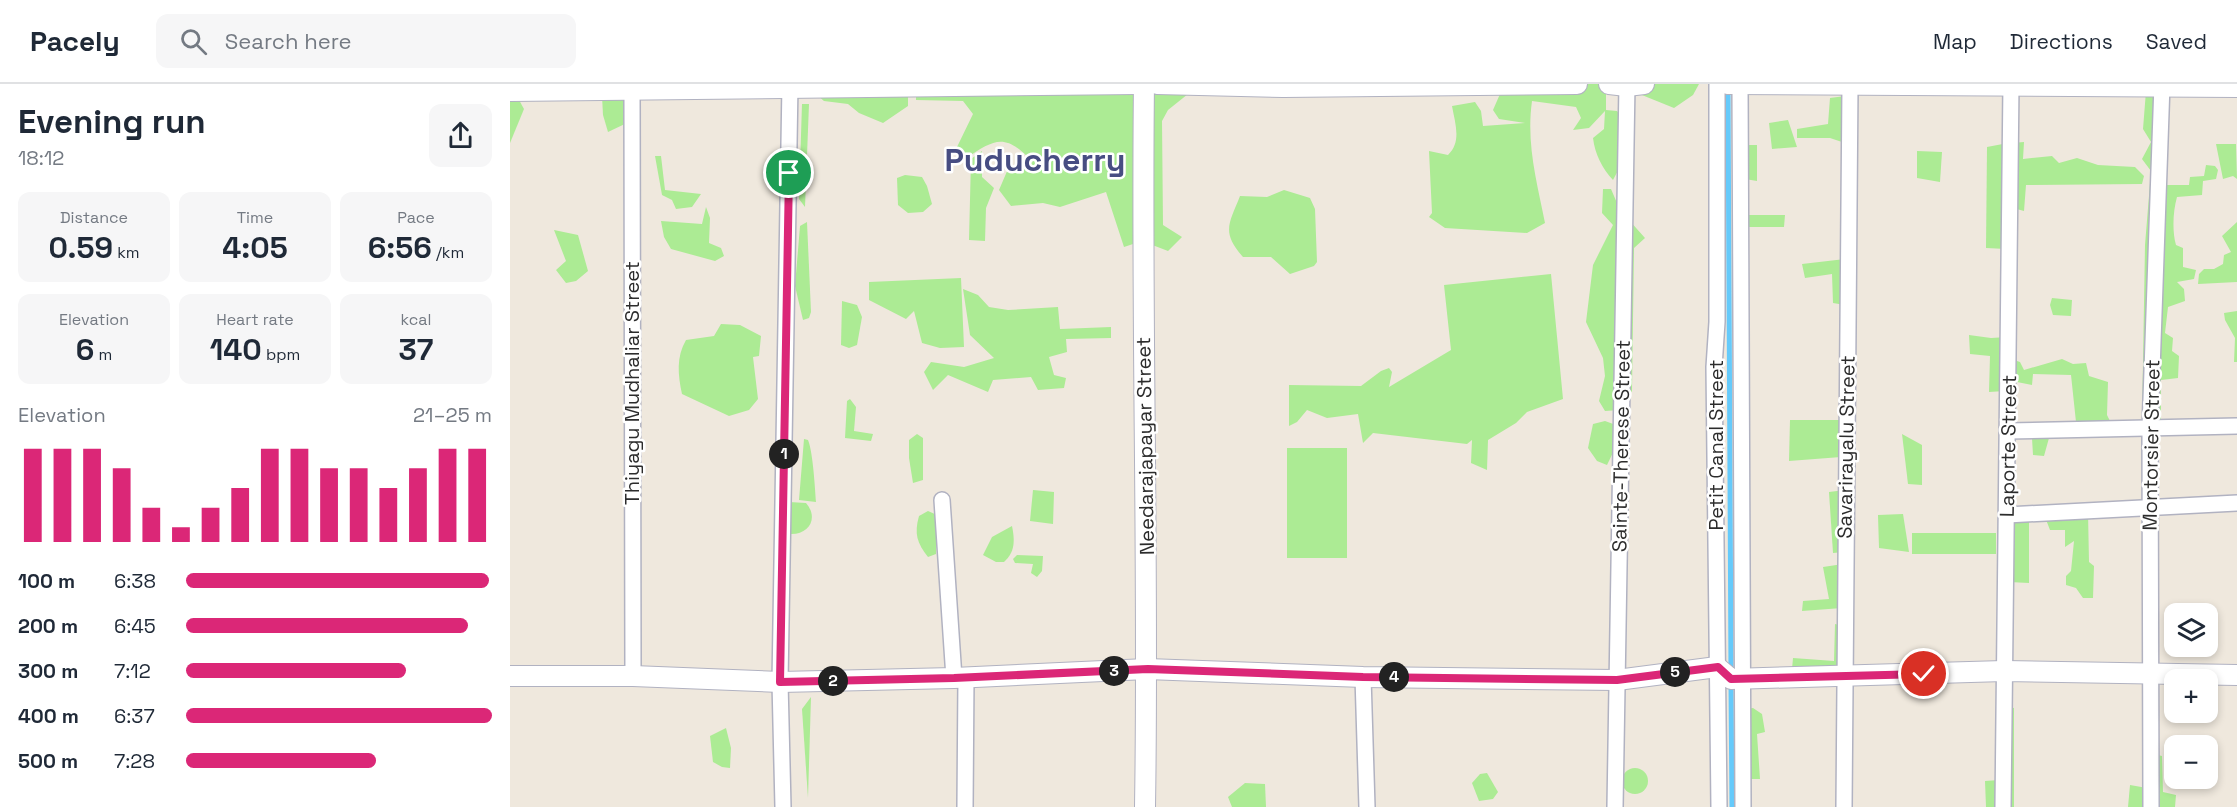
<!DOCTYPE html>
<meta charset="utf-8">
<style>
body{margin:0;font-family:"Space Grotesk",sans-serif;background:#f6f6f7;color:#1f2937;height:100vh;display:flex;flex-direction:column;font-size:22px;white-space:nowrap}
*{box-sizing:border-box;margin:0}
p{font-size:20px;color:#747a83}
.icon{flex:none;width:33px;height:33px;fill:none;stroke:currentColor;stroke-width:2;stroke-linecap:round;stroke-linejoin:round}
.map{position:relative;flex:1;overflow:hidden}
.panel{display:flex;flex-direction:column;background:#fff;width:510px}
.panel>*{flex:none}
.tools{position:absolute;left:1654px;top:519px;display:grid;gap:12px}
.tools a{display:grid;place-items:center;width:54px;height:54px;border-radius:12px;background:#fff;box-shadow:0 3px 9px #0003;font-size:30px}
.pin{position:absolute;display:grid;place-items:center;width:51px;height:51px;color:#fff;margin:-26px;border:3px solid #fff;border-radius:50%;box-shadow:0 2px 6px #0007}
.km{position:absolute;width:30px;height:30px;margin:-15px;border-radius:50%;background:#222;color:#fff;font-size:16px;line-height:30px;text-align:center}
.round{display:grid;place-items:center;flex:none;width:63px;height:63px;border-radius:12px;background:#f6f6f7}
.overview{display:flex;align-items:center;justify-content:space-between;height:102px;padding:0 18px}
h1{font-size:33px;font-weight:700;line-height:45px}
.stats{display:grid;grid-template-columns:repeat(3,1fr);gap:9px;height:102px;padding:6px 18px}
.stats div{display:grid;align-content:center;border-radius:12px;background:#f6f6f7;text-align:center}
.stats b{font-size:30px;font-weight:700}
.stats small{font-size:16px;font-weight:400}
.stats p{font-size:16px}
.chart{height:168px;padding:12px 18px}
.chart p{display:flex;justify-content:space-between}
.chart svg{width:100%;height:108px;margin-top:6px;stroke:#db2777;stroke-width:6}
ul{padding:0 18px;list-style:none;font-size:20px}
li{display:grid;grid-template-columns:96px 72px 1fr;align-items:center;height:45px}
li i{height:15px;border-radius:8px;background:#db2777}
header{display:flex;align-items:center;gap:36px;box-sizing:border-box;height:84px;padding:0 30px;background:#fff;border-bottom:2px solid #e0e1e3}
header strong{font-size:28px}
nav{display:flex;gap:33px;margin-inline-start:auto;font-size:21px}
.search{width:420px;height:54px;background:#f6f6f7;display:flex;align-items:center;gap:15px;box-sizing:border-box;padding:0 21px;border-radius:12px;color:#747a83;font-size:22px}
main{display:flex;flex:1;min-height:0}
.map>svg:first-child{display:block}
.green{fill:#aceb94}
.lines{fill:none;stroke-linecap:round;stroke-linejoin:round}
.stream{stroke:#65cafb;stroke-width:5}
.minor-casing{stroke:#b1b2c1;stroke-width:18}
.tertiary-casing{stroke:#b1b2c1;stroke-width:22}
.minor{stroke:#fff;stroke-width:15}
.tertiary{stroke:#fff;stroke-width:20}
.route-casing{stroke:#fff;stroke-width:12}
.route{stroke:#db2777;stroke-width:8}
.labels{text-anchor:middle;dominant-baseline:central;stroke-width:5;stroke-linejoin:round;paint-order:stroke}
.street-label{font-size:20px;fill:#2c2c2c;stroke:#fff}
.town-label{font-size:32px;font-weight:bold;fill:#474d82;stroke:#fff}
</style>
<header>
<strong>Pacely</strong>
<div class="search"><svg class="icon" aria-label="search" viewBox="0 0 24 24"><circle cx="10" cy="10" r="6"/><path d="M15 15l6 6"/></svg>Search here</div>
<nav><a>Map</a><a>Directions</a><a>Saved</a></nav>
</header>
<main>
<section class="panel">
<div class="overview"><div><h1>Evening run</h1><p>18:12</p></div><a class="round"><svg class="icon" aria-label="share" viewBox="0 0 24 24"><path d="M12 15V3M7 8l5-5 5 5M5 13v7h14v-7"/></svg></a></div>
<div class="stats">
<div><p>Distance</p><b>0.59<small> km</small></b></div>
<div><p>Time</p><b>4:05</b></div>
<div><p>Pace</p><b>6:56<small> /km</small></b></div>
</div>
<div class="stats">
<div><p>Elevation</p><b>6<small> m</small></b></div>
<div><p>Heart rate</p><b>140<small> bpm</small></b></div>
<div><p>kcal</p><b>37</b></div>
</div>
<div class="chart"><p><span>Elevation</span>21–25 m</p>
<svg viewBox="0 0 160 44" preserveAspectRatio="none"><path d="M5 44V6M15 44V6M25 44V6M35 44V14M45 44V30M55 44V38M65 44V30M75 44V22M85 44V6M95 44V6M105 44V14M115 44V14M125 44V22M135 44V14M145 44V6M155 44V6"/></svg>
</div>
<ul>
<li><b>100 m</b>6:38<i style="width:99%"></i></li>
<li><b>200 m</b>6:45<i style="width:92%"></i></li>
<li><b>300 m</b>7:12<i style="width:72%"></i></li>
<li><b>400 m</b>6:37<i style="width:100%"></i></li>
<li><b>500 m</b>7:28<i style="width:62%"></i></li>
</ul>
</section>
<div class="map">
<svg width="1727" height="723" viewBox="0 0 1727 723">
<rect width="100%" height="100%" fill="#efe8dd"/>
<g class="green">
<path d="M406,0L678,10L658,26L652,37L653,141L672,153L658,167L632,157L614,163L596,108L550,123L533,119L501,122L489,106L498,85L523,78C495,49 486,54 455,75L447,63L463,30L453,17L406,16Z"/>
<path d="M1009,0H1096V26L1107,27L1123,45L1124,79H1112L1103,96C1092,84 1085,70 1083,54L1094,45L1095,27L1079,44L1063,46L1071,34L1066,23L1022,17C1016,60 1027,98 1035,139L1017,149L935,144L919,133L922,129L919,67L938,71C952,58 945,39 942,22L965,18L971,27L973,42L1015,39L989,35L983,26L990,10Z"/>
<polygon points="1115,0 1189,0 1183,11 1164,24 1117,5"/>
<polygon points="398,3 398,22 373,39 349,29 338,20 314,17 299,4"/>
<polygon points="1636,7 1649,13 1637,341 1632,336 1635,161 1641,87 1632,75 1641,58 1633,45"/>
<polygon points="92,12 116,13 119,38 98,48 93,31"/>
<polygon points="1335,12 1335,59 1320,54 1287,54 1287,45 1318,40 1320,14"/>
<polygon points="0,15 9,16 14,25 0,59"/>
<polygon points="292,20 299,20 295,123 289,115"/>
<polygon points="1278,36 1287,63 1262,65 1259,39"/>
<polygon points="1514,58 1513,75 1542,72 1549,79 1567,74 1588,81 1625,83 1634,92 1632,100 1516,101 1514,127 1503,124 1502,59"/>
<polygon points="1498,59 1496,165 1476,164 1477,63"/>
<polygon points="1706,60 1726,60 1727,95 1723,92 1713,95"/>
<polygon points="1235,61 1247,61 1247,97 1235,95"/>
<polygon points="472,67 472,93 484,104 476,124 475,157 459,156 461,75"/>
<polygon points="1407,67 1432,68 1430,98 1407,94"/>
<polygon points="145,72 151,72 155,106 191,110 182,123 166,125 162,116 152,111"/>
<path d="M1696,81L1705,82L1708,86L1706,95L1693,97L1692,111L1667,113C1663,127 1662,147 1666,161L1673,164V183L1686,186L1684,195L1667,198L1674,205L1675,217L1658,223L1655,249L1663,254L1662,267L1669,272L1668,294L1651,296V340L1642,341L1651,101H1679L1680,93L1694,92Z"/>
<polygon points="395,91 412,93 417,102 422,120 413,128 398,129 388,121 387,94"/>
<polygon points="1093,105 1101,105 1110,126 1135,154 1124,164 1122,307 1109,326 1095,327 1089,317 1095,292 1093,274 1076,238 1083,181 1103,141 1092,129"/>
<path d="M774,106L800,114L805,125L807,178L804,182L780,190L761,173H733C711,148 719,140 730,112L757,113Z"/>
<polygon points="196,123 200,134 199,159 211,164 214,172 205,177 161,165 154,153 151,137 192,140"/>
<polygon points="1235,131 1275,131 1274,143 1235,143"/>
<polygon points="297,138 301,228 299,234 293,236 285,202 290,142"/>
<polygon points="1727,138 1727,198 1688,200 1689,190 1694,185 1704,185 1713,180 1714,171 1721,168 1712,152"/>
<polygon points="44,146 68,151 78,187 66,197 56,199 46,186 56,177"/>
<polygon points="1335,175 1335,221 1323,219 1322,190 1295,194 1292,180"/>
<polygon points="1041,190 1053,315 1017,328 1006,339 978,356 977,386 961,379 962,356 957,360 863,349 853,359 848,330 817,334 797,326 787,338 779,342 779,301 851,302 871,287 879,284 882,288 879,303 941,266 934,201"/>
<polygon points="451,194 454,263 430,264 412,259 404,227 396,235 359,216 359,198"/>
<polygon points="453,205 468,211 479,223 498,226 548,223 550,245 601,243 601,254 556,255 557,268 539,273 544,291 556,294 554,304 528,306 521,293 483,296 478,308 438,291 423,306 414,288 421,278 454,283 484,274 460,251"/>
<polygon points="1542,214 1562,216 1561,232 1543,231 1540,221"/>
<polygon points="332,217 347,221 352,233 347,261 339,264 331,261"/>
<polygon points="1727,227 1727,278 1724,278 1725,254 1715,236 1714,229"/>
<path d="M211,240L230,241L251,252L249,272L243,273L248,315L239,326L219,332L172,310C168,291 166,273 176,256L204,252Z"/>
<polygon points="1459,251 1481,254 1497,253 1495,307 1479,308 1480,272 1460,270"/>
<polygon points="1501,275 1510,278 1514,286 1552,275 1563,280 1576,279 1579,292 1598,298 1597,331 1602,341 1566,338 1561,291 1523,290 1522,301 1502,297"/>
<polygon points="340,315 346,323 344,347 363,350 361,357 335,354 337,317"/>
<polygon points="1280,336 1332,336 1331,373 1279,377"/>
<polygon points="1095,337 1106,341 1112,350 1097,381 1087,377 1078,364 1083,340"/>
<polygon points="1602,347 1603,352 1539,354 1534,372 1523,371 1522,354"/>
<polygon points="407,350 413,354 413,396 403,399 399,374 399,356"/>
<polygon points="1392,350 1412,361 1412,401 1398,400"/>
<path d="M294,355L298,356C303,368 305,404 306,418L289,416Z"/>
<rect x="777" y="364" width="60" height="110"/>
<polygon points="523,406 544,408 543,440 520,437"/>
<polygon points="1335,406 1334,468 1323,469 1319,408"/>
<path d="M279,418L296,419C309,434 299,451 280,450Z"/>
<path d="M418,427L427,431L426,470L418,473C407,459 404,450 409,432Z"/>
<polygon points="1578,428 1579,478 1584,482 1583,514 1573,514 1566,504 1556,501 1556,492 1561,487 1564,457 1555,463 1555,446 1540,446 1535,433"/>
<polygon points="1393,430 1399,468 1369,464 1368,431"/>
<polygon points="1519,432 1519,499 1499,498 1500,433"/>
<path d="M502,442C505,457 505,468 494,478H486L473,471L482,453Z"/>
<rect x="1402" y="449" width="84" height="21"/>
<polygon points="507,471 533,472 532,487 527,493 521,489 523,480 505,479 503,475"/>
<polygon points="1333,480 1332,524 1292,527 1293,517 1319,515 1313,483"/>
<polygon points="1325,540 1333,542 1333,586 1282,585 1283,574 1324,577"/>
<polygon points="301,613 298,714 292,625"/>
<polygon points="1496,622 1504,624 1504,723 1496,723"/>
<polygon points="1243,624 1252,630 1255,648 1247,650 1250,695 1233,695 1234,625"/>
<polygon points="216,644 221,664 220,684 212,683 203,678 200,652"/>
<polygon points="1643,670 1652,672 1653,708 1666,711 1665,723 1643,723"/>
<circle cx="1125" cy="697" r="13"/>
<polygon points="977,689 988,708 983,715 969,717 962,699 970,690"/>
<polygon points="1489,696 1489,723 1476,723 1475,697"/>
<polygon points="735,699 755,700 756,723 722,723 718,713"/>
<polygon points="1620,701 1637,704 1637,723 1618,723"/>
</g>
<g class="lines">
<g class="stream">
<polyline points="1218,5 1221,589"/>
<polyline points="1221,599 1222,723"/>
</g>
<defs>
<g id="minor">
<polyline points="1207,0 1207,238 1204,283 1209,723"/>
<polyline points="1230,0 1233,723"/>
<polyline points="122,6 123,592"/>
<polyline points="1498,347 1727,342"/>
<polyline points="432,416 444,594"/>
<polyline points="1497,431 1727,419"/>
<polyline points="853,593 857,723"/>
<polyline points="273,723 270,598 280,0"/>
<polyline points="455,723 456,593"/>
<polyline points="1105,723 1117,0"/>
<polyline points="1334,723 1340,2"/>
<polyline points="1493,723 1501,0"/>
<polyline points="1641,723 1640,344 1652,0"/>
</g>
<g id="tertiary">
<path d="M634,0C631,241 639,482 635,723"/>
<polyline points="647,0 773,3 1067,0"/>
<polyline points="1099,0 1117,2 1134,0"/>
<polyline points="1217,0 1727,3"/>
<polyline points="0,7 627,0"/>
<polyline points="0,592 123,592 270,598 444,594 637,585 853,593 1107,596 1207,583 1221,595 1494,587 1727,591"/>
</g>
</defs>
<use href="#minor" class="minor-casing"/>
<use href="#tertiary" class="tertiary-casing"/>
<use href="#minor" class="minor"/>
<use href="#tertiary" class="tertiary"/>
</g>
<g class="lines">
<defs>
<polyline id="route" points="279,89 270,598 444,594 638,585 853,593 1107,596 1208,583 1221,595 1414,590"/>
</defs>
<use href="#route" class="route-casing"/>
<use href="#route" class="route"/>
</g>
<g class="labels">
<g class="street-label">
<text transform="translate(122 299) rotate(-90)">Thiyagu Mudhaliar Street</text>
<text transform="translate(1206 361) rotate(-90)">Petit Canal Street</text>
<text transform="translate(1641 361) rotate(-89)">Montorsier Street</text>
<text transform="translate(635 362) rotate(-91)">Needarajapayar Street</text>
<text transform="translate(1111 362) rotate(-89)">Sainte-Therese Street</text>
<text transform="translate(1498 362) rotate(-89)">Laporte Street</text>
<text transform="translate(1336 363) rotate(-89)">Savarirayalu Street</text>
</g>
<g class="town-label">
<text x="525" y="76">Puducherry</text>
</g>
</g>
</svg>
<div class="tools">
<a><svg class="icon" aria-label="layers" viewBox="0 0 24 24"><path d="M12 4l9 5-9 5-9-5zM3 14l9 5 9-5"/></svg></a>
<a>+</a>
<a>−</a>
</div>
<div class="pin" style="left:279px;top:89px;background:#1e9e55"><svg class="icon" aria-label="arrive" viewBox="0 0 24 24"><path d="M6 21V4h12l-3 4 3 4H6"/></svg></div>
<div class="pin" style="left:1414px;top:590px;background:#d93025"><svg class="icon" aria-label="check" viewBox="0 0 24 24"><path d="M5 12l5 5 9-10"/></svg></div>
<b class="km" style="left:274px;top:370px">1</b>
<b class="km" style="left:323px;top:597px">2</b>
<b class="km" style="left:604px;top:587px">3</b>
<b class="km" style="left:884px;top:593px">4</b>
<b class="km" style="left:1165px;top:588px">5</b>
</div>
</main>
